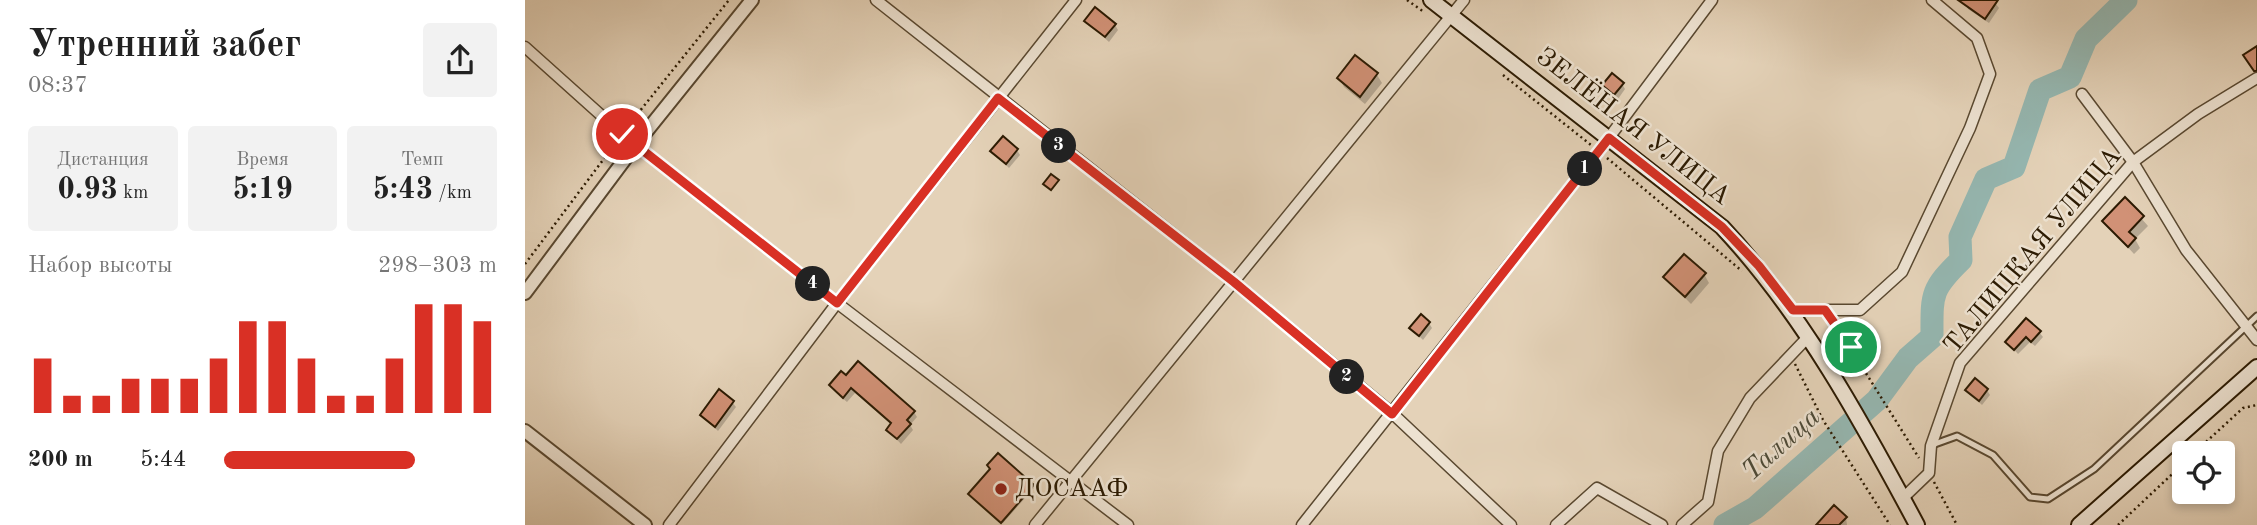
<!DOCTYPE html>
<html lang="ru">
<meta charset="utf-8">
<style>
body{margin:0;font-family:"Old Standard TT",serif;background:#f2f2f2;color:#222;height:100vh;display:flex;flex-direction:column;font-size:26px;white-space:nowrap}
*{box-sizing:border-box;margin:0}
p{font-size:23px;color:#767676}
.icon{flex:none;width:38px;height:38px;fill:none;stroke:currentColor;stroke-width:2;stroke-linecap:round;stroke-linejoin:round}
.map{position:relative;flex:1;overflow:hidden}
.panel{display:flex;flex-direction:column;background:#fff;width:525px}
.panel>*{flex:none}
.buttons{position:absolute;left:1647px;top:441px;display:grid;gap:14px}
.buttons a{display:grid;place-items:center;width:63px;height:63px;border-radius:7px;background:#fff;box-shadow:0 4px 10px #0003;font-size:35px}
.pin{position:absolute;display:grid;place-items:center;width:60px;height:60px;color:#fff;margin:-30px;border:4px solid #fff;border-radius:50%;box-shadow:0 2px 7px #0007}
.km{position:absolute;width:35px;height:35px;margin:-18px;border-radius:50%;background:#222;color:#fff;font-size:19px;line-height:35px;text-align:center}
.round{display:grid;place-items:center;flex:none;width:74px;height:74px;border-radius:7px;background:#f2f2f2}
.overview{display:flex;align-items:center;justify-content:space-between;height:119px;padding:0 28px}
h1{font-size:38px;font-weight:600;line-height:52px}
.stats{display:grid;grid-template-columns:repeat(3,1fr);gap:10px;height:119px;padding:7px 28px}
.stats div{display:grid;align-content:center;border-radius:7px;background:#f2f2f2;text-align:center}
.stats b{font-size:30px;font-weight:600}
.stats small{font-size:19px;font-weight:400}
.stats p{font-size:19px}
.chart{height:196px;padding:14px 28px}
.chart p{display:flex;justify-content:space-between}
.chart svg{width:100%;height:126px;margin-top:7px;stroke:#d93025;stroke-width:6}
ul{padding:0 28px;list-style:none;font-size:23px}
li{display:grid;grid-template-columns:112px 84px 1fr;align-items:center;height:52px}
li i{height:18px;border-radius:9px;background:#d93025}
main{display:flex;flex:1;min-height:0}
.map>svg:first-child{display:block}
.shadow{fill:#0003}
.lines{fill:none;stroke-linecap:round;stroke-linejoin:round}
.river{stroke:#95b7b1;stroke-width:23}
.building{fill:#d19176;stroke:#2b1a02;stroke-width:2}
.service-casing{stroke:#594830;stroke-width:9}
.minor-casing{stroke:#594830;stroke-width:13}
.tertiary-casing{stroke:#594830;stroke-width:16}
.secondary-casing{stroke:#2b1a02;stroke-width:18}
.path{stroke:#2b1a02;stroke-width:2.5;stroke-dasharray:2 3.5;stroke-linecap:butt}
.service{stroke:#ede2d1;stroke-width:5}
.minor{stroke:#ede2d1;stroke-width:10}
.tertiary{stroke:#ede2d1;stroke-width:12}
.secondary{stroke:#ede2d1;stroke-width:14}
.route-casing{stroke:#fff;stroke-width:14}
.route{stroke:#d93025;stroke-width:9}
.poi-dot{fill:#8f2418;stroke:#ede2d1;stroke-width:2.5}
.labels{text-anchor:middle;dominant-baseline:central;stroke-width:5;stroke-linejoin:round;paint-order:stroke}
.street-label{font-size:26px;fill:#2b1a02;stroke:#ede2d1}
.poi-label{font-size:26px;fill:#2b1a02;stroke:#ede2d1;text-anchor:start}
.water-label{font-size:28px;font-style:italic;fill:#4b4937;stroke:#ede2d1}
</style>
<main>
<section class="panel">
<div class="overview"><div><h1>Утренний забег</h1><p>08:37</p></div><a class="round"><svg class="icon" aria-label="share" viewBox="0 0 24 24"><path d="M12 15V3M7 8l5-5 5 5M5 13v7h14v-7"/></svg></a></div>
<div class="stats">
<div><p>Дистанция</p><b>0.93<small> km</small></b></div>
<div><p>Время</p><b>5:19</b></div>
<div><p>Темп</p><b>5:43<small> /km</small></b></div>
</div>
<div class="chart"><p><span>Набор высоты</span>298–303 m</p>
<svg viewBox="0 0 160 44" preserveAspectRatio="none"><path d="M5 44V25M15 44V38M25 44V38M35 44V32M45 44V32M55 44V32M65 44V25M75 44V12M85 44V12M95 44V25M105 44V38M115 44V38M125 44V25M135 44V6M145 44V6M155 44V12"/></svg>
</div>
<ul>
<li><b>200 m</b>5:44<i style="width:70%"></i></li>
</ul>
</section>
<div class="map">
<svg width="1732" height="525" viewBox="0 0 1732 525">
<rect width="100%" height="100%" fill="#e4d2b8"/>
<filter id="stains"><feTurbulence type="fractalNoise" baseFrequency=".00286" numOctaves="4"/><feColorMatrix values="0 0 0 0 .2 0 0 0 0 .09 0 0 0 0 .02 0 0 0 .5 -.17"/></filter>
<radialGradient id="worn" r=".72"><stop offset=".6" stop-color="#630" stop-opacity="0"/><stop offset="1" stop-color="#630" stop-opacity=".3"/></radialGradient>
<g class="shadow">
<polygon points="1442,0 1468,0 1474,8 1464,23 1443,9 1440,3"/>
<polygon points="561,21 590,25 593,30 584,42"/>
<polygon points="831,58 852,75 857,83 840,104 819,87 814,78"/>
<polygon points="1097,84 1100,89 1093,99 1080,86"/>
<polygon points="492,150 495,155 484,168 467,151"/>
<polygon points="1600,200 1623,226 1610,239 1615,248 1609,254 1579,221"/>
<polygon points="1179,274 1184,283 1166,304 1141,278"/>
<polygon points="904,323 907,328 898,340 886,328"/>
<polygon points="1514,332 1518,337 1510,346 1505,342 1493,354 1482,342"/>
<polygon points="316,374 389,412 392,417 385,425 388,430 376,444 363,430 367,425 330,393 322,402 309,391 306,385"/>
<polygon points="1462,390 1465,395 1457,405 1442,391"/>
<polygon points="207,402 211,407 193,431 177,415"/>
<polygon points="467,469 509,488 478,523 447,496"/>
<polygon points="1321,518 1322,525 1293,525"/>
</g>
<g class="lines">
<path class="river" d="M1200,525L1230,508L1352,400L1383,358L1407,337C1407,295 1405,290 1436,260L1435,237L1461,179L1489,167L1515,90L1545,77L1561,39L1601,0"/>
</g>
<g class="building">
<polygon points="1433,0 1473,0 1460,19"/>
<polygon points="570,7 591,24 580,37 559,21"/>
<polygon points="1732,46 1732,71 1729,71 1718,55"/>
<polygon points="830,55 853,73 835,97 812,78"/>
<polygon points="1087,73 1099,83 1089,95 1077,85"/>
<polygon points="478,136 493,149 481,164 465,151"/>
<polygon points="526,174 534,180 526,190 518,184"/>
<polygon points="1600,197 1619,216 1604,232 1611,238 1603,247 1577,221"/>
<polygon points="1159,254 1181,273 1160,297 1138,277"/>
<polygon points="896,314 905,322 894,336 884,328"/>
<polygon points="1501,318 1516,331 1506,342 1501,337 1489,350 1480,342"/>
<polygon points="333,361 390,411 382,420 386,424 372,439 361,430 366,423 326,388 318,398 304,385 316,371 321,375"/>
<polygon points="1450,378 1463,389 1454,401 1440,390"/>
<polygon points="194,389 209,401 190,427 175,415"/>
<polygon points="473,453 509,485 476,523 443,494 465,469 462,465"/>
<polygon points="1309,505 1322,517 1314,525 1291,525"/>
</g>
<g class="lines">
<defs>
<polyline id="service" points="1407,445 1432,436 1468,455 1505,497 1523,499 1569,469 1732,316"/>
<g id="minor">
<polyline points="351,0 709,282 867,413 986,525"/>
<polyline points="0,47 97,134 312,303 603,525"/>
<polyline points="1557,94 1608,162 1661,250 1732,340"/>
<polyline points="1268,310 1335,310 1377,272 1445,128 1465,74 1452,38 1407,0"/>
<polyline points="1378,498 1404,473 1406,446 1435,363 1608,162 1673,114 1732,78"/>
<polyline points="144,525 312,303 551,0"/>
<polyline points="510,525 939,0"/>
<polyline points="777,525 1074,151 1187,0"/>
<polyline points="1031,525 1072,488 1137,525"/>
<polyline points="1157,525 1183,502 1193,451 1225,398 1283,337"/>
</g>
<g id="tertiary">
<polyline points="0,293 112,143 227,0"/>
<polyline points="0,431 120,525"/>
</g>
<g id="secondary">
<path d="M906,0L1197,227C1278,314 1336,420 1392,525"/>
<polyline points="1554,525 1732,367"/>
</g>
</defs>
<use href="#service" class="service-casing"/>
<use href="#minor" class="minor-casing"/>
<use href="#tertiary" class="tertiary-casing"/>
<use href="#secondary" class="secondary-casing"/>
<g class="path">
<polyline points="882,0 899,12"/>
<polyline points="978,75 1066,145"/>
<polyline points="102,127 204,0"/>
<polyline points="1082,158 1217,271"/>
<polyline points="0,264 90,144"/>
<polyline points="1309,322 1394,458"/>
<polyline points="1270,364 1298,420 1365,525"/>
<polyline points="1669,453 1718,408 1732,405"/>
<polyline points="1409,482 1432,525"/>
<polyline points="1593,525 1659,463"/>
</g>
<use href="#service" class="service"/>
<use href="#minor" class="minor"/>
<use href="#tertiary" class="tertiary"/>
<use href="#secondary" class="secondary"/>
</g>
<g class="lines">
<defs>
<polyline id="route" points="97,134 312,303 473,98 709,282 867,414 1084,138 1197,227 1234,266 1268,310 1300,310 1326,347"/>
</defs>
<use href="#route" class="route-casing"/>
<use href="#route" class="route"/>
</g>
<circle class="poi-dot" cx="476" cy="489" r="7"/>
<g class="labels">
<g class="street-label">
<text transform="translate(1108 127) rotate(38)">ЗЕЛЁНАЯ УЛИЦА</text>
<text transform="translate(1508 251) rotate(-50)">ТАЛИЦКАЯ УЛИЦА</text>
</g>
<g class="poi-label">
<text x="490" y="489">ДОСААФ</text>
</g>
<g class="water-label">
<text transform="translate(1257 445) rotate(-42)">Талица</text>
</g>
</g>
<rect width="100%" height="100%" filter="url(#stains)"/>
<rect width="100%" height="100%" fill="url(#worn)"/>
</svg>
<div class="buttons">
<a><svg class="icon" aria-label="locate" viewBox="0 0 24 24"><circle cx="12" cy="12" r="6"/><path d="M12 2v4M12 18v4M2 12h4M18 12h4"/></svg></a>
</div>
<div class="pin" style="left:1326px;top:347px;background:#1e9e55"><svg class="icon" aria-label="arrive" viewBox="0 0 24 24"><path d="M6 21V4h12l-3 4 3 4H6"/></svg></div>
<div class="pin" style="left:97px;top:134px;background:#d93025"><svg class="icon" aria-label="check" viewBox="0 0 24 24"><path d="M5 12l5 5 9-10"/></svg></div>
<b class="km" style="left:1060px;top:169px">1</b>
<b class="km" style="left:822px;top:377px">2</b>
<b class="km" style="left:534px;top:146px">3</b>
<b class="km" style="left:288px;top:284px">4</b>
</div>
</main>
